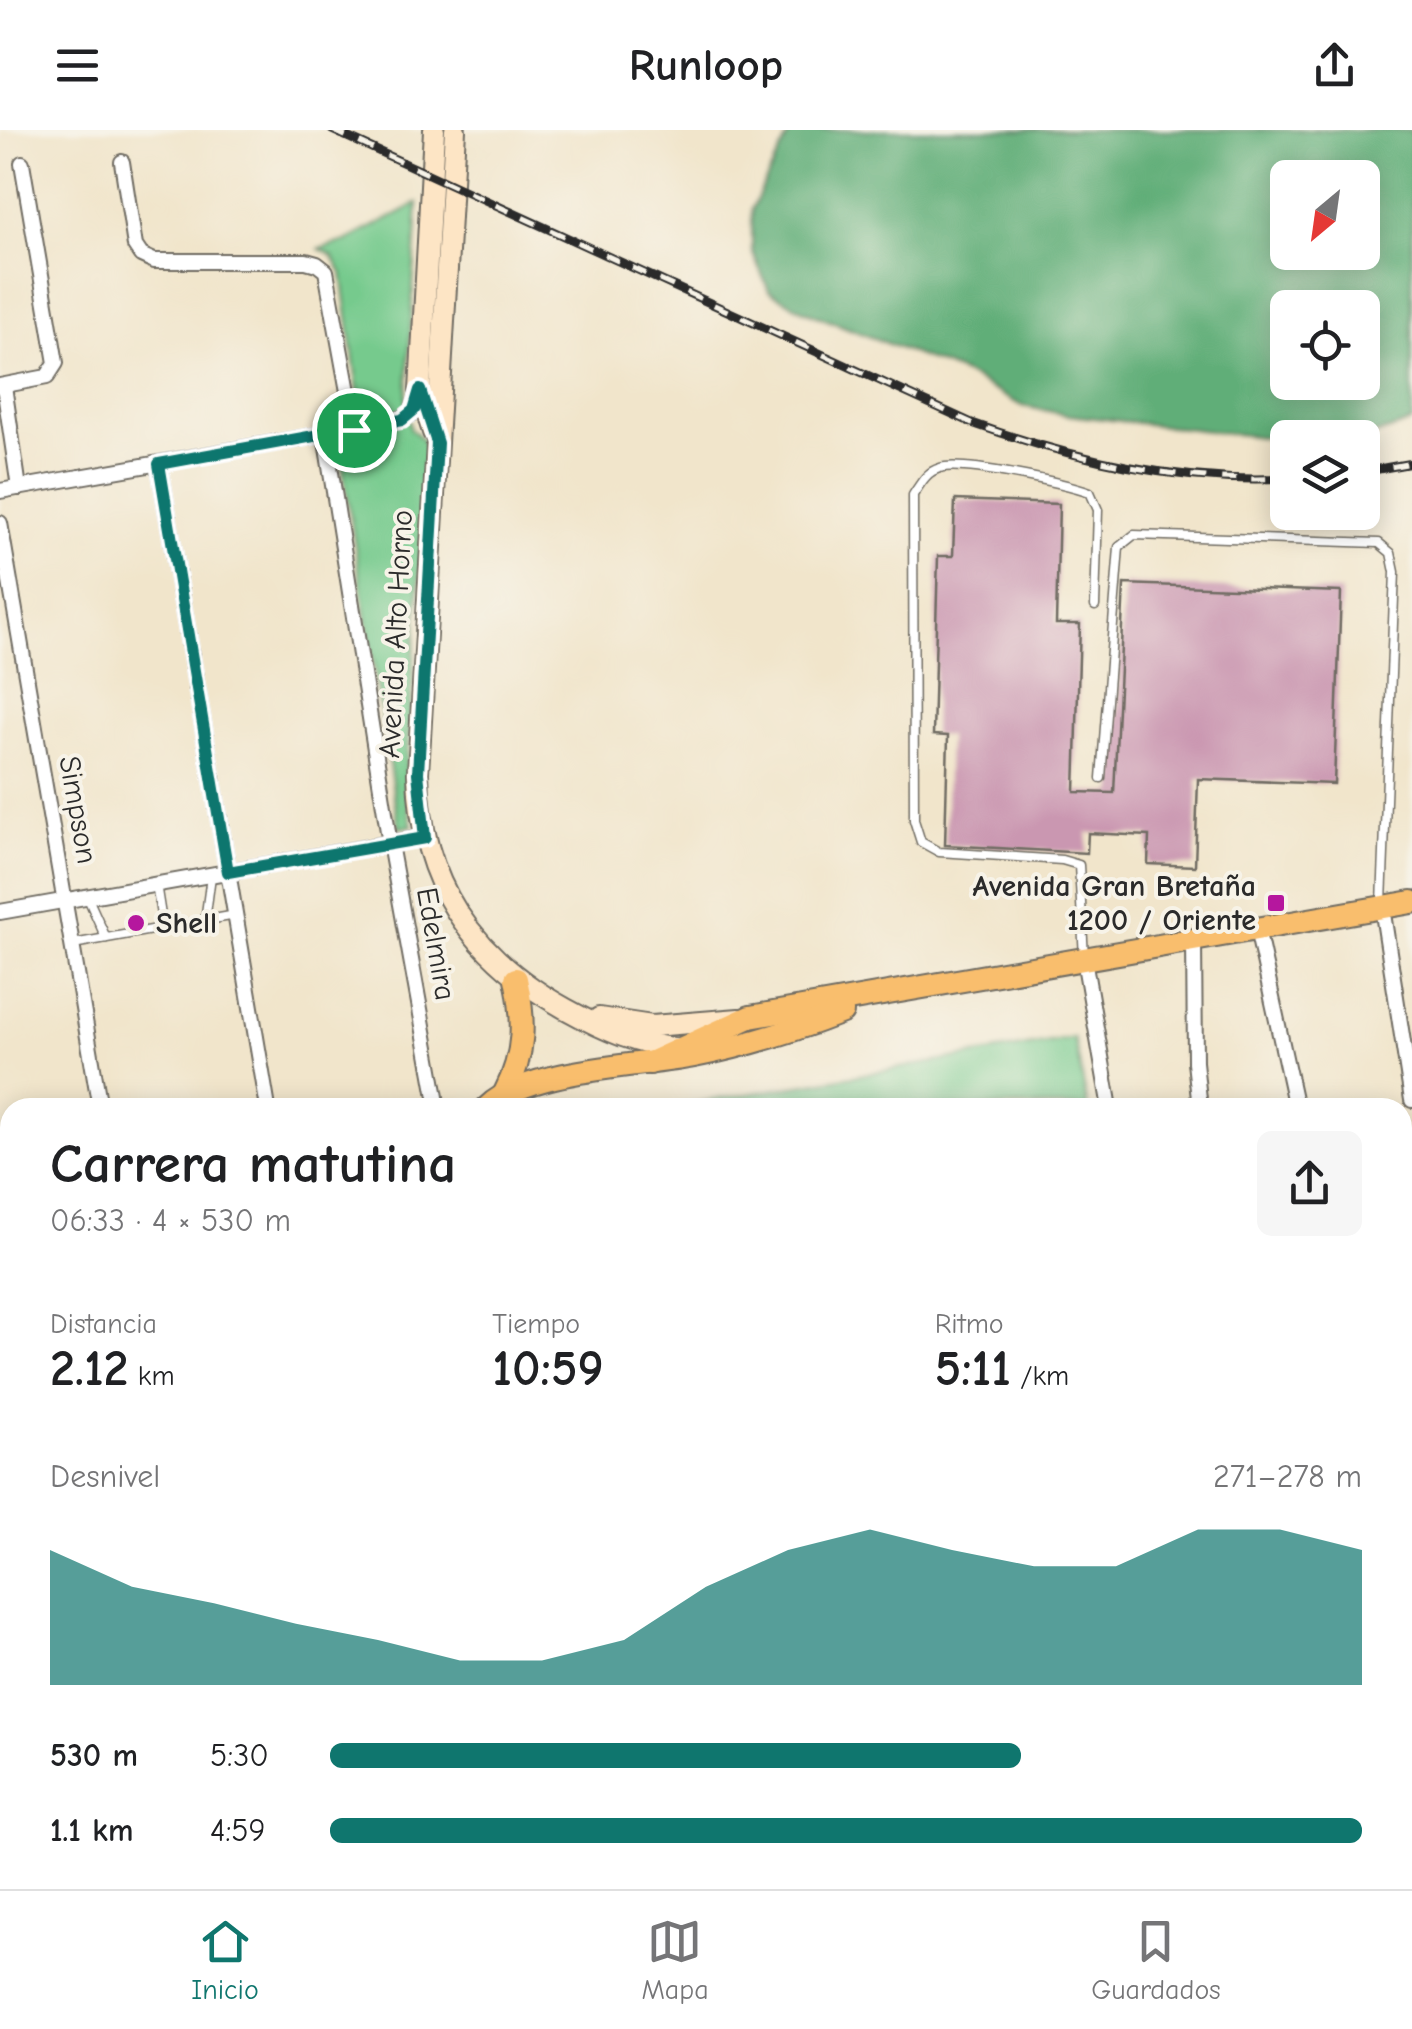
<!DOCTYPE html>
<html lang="es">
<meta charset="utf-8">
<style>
body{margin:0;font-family:"Comic Neue",sans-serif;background:#f6f6f6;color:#202124;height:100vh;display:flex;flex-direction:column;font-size:38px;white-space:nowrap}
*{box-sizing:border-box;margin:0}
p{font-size:32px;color:#757577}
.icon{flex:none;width:55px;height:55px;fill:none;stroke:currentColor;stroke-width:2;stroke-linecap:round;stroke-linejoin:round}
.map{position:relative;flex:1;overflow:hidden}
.drawer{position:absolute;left:0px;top:968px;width:1412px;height:792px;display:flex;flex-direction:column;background:#fff;border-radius:30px 30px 0 0;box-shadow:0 5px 25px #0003}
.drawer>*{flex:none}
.needle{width:65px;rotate:209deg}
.controls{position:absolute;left:1270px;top:30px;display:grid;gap:20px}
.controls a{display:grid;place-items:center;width:110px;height:110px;border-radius:15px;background:#fff;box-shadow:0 5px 25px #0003;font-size:50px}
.pin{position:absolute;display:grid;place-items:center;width:85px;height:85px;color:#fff;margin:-42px;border:5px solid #fff;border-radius:50%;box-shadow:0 2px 10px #0007}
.round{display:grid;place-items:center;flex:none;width:105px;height:105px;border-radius:15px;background:#f6f6f6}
.summary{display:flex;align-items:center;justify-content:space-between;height:170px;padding:0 50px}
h1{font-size:55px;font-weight:700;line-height:75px}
.figures{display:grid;grid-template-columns:repeat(3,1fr);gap:15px;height:170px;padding:10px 50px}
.figures div{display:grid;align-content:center}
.figures b{font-size:50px;font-weight:700}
.figures small{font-size:28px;font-weight:400}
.figures p{font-size:28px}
.chart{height:280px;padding:20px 50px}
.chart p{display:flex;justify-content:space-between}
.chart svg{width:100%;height:180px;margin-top:10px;fill:#0f766e;opacity:.7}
ul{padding:0 50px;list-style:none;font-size:32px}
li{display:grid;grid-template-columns:160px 120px 1fr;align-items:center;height:75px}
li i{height:25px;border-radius:12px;background:#0f766e}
header{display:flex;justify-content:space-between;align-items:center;height:130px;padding:0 50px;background:#fff;font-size:45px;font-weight:700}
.menu{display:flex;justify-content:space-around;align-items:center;height:140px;border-top:2px solid #e0e0e0;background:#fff;font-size:28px;color:#757577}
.menu a{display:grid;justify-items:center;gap:5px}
.menu .selected{color:#0f766e}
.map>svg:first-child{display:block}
.green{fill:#76ca8d;stroke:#507a5c;stroke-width:2.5}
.forest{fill:#60ae78;stroke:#466c52;stroke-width:2.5;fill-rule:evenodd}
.building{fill:#ca97b1}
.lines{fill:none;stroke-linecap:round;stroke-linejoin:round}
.service-casing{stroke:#706c63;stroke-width:11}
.minor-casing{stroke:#706c63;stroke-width:18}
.secondary-casing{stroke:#706c63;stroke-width:24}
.primary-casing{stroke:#706c63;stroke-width:26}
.path{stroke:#706c63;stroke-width:2.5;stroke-dasharray:8 8;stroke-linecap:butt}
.service{stroke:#fff;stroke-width:8}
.minor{stroke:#fff;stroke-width:14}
.secondary{stroke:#fde5c5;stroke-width:20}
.primary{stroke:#f9be6d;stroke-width:22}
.rail-casing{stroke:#2b2b2b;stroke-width:9}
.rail{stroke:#f7f3e8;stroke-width:5;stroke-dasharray:15;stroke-linecap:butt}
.route-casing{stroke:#fff;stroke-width:20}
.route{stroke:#0f766e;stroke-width:12}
.poi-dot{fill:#b5179e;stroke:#f7f3e8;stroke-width:4}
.labels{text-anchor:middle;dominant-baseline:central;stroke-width:8;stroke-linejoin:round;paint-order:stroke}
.street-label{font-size:30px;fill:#2b2b2b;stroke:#f7f3e8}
.poi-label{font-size:30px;font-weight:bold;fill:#2b2b2b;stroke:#f7f3e8;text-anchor:end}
</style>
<header><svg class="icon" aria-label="menu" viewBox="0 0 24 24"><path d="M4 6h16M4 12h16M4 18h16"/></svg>Runloop<svg class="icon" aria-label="share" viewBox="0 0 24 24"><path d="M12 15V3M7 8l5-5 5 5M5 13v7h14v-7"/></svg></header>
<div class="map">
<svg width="1412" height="1759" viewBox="0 0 1412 1759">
<rect width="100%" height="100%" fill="#f7f3e8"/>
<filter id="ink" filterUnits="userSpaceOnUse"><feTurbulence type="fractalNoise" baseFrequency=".01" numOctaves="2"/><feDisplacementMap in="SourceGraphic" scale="20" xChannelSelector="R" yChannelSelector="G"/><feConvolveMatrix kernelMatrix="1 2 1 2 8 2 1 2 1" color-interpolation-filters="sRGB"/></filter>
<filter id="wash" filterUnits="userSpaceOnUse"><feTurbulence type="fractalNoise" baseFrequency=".0048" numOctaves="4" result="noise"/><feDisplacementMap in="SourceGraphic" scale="40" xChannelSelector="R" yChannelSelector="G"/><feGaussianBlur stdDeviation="2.25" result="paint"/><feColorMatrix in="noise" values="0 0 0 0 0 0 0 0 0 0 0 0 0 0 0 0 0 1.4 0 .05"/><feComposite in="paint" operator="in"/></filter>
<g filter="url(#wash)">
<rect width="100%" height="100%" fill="#f1e5cb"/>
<g class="green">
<path d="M418,73L406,278L411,300C428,309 427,324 427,341L405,657L412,696L399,698L341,327L345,318L365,313L342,143L333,126L320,119L346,111Z"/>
<polygon points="1074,908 1088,977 672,977"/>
<polygon points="1412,1515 1412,1579 1403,1587 1403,1518"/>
<polygon points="1110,1750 1186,1750 1189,1759 1113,1759"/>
<polygon points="1247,1750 1287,1750 1289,1759 1215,1759"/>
</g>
<path class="forest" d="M791,0H1412V292L1363,309L1288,308L1287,310L1068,285L1022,276L967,245L807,182L769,161L752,121V79ZM1288,48H1362V122H1288ZM1288,178H1362V252H1288Z"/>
<g id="blocks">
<polygon class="building" points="955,370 1059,374 1056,494 1080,494 1075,662 1114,663 1124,454 1341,462 1334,654 1198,649 1195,736 1148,734 1149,706 1088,703 1087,723 945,715 948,606 933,605 938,426 953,426"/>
</g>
</g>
<g filter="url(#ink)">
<use href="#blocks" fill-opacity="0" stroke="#706c63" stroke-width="2.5"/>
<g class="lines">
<defs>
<g id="service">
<polyline points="1101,648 1119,417 1134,405 1379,413 1391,423 1395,442 1382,773"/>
<polyline points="156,754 163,798"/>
<polyline points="87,766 106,808"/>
<polyline points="205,791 211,746"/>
<polyline points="73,814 236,785"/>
<path d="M1084,828L1079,735L1062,730L939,722L921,712L914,690L913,365C921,353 926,342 940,338C962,331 1065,353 1090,362L1098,380L1095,476"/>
</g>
<g id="minor">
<polyline points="122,32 135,116 141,125 154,131 306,131 317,134 326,141 355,300"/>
<polyline points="0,256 47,247 56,233 22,33"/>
<polyline points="4,256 19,358"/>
<polyline points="325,305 390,714 438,978"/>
<polyline points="159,334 268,978"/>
<polyline points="0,361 393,292 411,284 420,261"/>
<polyline points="0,393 100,978"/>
<polyline points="1382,777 1412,970"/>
<polyline points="0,782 425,707"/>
<polyline points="1257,799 1296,978"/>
<polyline points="1194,810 1195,932 1200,978"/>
<polyline points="1084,829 1110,978"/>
<polyline points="1402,1041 1412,1039"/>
<polyline points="0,1134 10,1132"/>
<polyline points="1402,1234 1412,1231"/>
<polyline points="1402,1389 1412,1425"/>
<polyline points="0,1396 10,1455"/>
<polyline points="1402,1613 1412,1604"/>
<polyline points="1402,1676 1412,1686"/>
<polyline points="58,1750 60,1759"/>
<polyline points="231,1750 232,1759"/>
<polyline points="404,1750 406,1759"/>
<polyline points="664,1750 667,1759"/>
<polyline points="774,1750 776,1759"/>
<polyline points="881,1750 883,1759"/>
<polyline points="1090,1750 1093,1759"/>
<polyline points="1331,1750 1340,1759"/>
<polyline points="573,1759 604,1750"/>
<polyline points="942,1759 973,1750"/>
</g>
<g id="secondary">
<path d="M455,0L418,643C420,753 472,827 566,879C604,900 639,916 682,919"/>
<polyline points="433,302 420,261 434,0"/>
<polyline points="599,888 652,896 739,889"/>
</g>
<g id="primary">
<polyline points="650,933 750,887 1412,772"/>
<path d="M505,963C525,924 525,890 516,849"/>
<path d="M487,978C527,938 639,937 694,926C745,916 794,901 842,882"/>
<polyline points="0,1536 10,1534"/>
</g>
</defs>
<use href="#service" class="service-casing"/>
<use href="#minor" class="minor-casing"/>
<use href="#secondary" class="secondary-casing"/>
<use href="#primary" class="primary-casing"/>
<g class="path">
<polyline points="1402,1544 1412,1537"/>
<polyline points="1402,1577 1412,1587"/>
<polyline points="640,1750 641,1759"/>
</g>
<use href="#service" class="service"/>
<use href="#minor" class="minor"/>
<use href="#secondary" class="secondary"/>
<use href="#primary" class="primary"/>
<defs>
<g id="rail">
<path d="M332,0L972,293C1073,329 1179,354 1288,348"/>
<polyline points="1362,342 1412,333"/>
</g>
</defs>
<use href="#rail" class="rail-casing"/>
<use href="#rail" class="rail"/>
</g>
</g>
<g class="lines" filter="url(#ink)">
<defs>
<polygon id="route" points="420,260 437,313 418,643 425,708 228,742 159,334 402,290 414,280"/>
</defs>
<use href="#route" class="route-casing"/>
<use href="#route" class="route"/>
</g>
<g class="poi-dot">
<rect x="1266" y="763" width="20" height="20" rx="5"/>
<circle cx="136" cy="793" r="10"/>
</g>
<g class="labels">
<g class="street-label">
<text transform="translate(396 504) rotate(-87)">Avenida Alto Horno</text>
<text transform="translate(78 680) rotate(80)">Simpson</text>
<text transform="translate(436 814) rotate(80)">Edelmira</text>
</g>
<g class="poi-label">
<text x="1256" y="756">Avenida Gran Bretaña<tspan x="1256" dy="34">1200 / Oriente</tspan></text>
<text x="156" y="793" text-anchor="start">Shell</text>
</g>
</g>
</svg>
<div class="controls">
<a><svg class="needle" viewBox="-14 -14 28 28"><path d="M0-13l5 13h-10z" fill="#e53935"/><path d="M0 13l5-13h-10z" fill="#757577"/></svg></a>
<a><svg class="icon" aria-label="locate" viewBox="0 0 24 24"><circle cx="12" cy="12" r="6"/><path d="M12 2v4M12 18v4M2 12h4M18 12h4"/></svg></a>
<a><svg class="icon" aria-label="layers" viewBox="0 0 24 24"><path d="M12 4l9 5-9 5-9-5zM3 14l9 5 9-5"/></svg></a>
</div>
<div class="pin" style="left:354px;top:300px;background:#1e9e55"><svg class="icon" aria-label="arrive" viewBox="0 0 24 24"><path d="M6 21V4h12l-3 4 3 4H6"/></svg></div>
<section class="drawer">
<div class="summary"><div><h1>Carrera matutina</h1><p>06:33 · 4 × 530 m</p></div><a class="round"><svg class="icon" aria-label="share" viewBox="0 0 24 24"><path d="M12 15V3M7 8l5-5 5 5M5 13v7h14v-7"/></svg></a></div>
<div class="figures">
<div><p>Distancia</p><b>2.12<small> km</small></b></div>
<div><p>Tiempo</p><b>10:59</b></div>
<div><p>Ritmo</p><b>5:11<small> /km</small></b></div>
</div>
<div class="chart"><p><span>Desnivel</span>271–278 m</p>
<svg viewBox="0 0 160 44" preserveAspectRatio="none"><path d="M0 44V11L10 20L20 24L30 29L40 33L50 38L60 38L70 33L80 20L90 11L100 6L110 11L120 15L130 15L140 6L150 6L160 11V44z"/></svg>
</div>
<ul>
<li><b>530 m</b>5:30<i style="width:67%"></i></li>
<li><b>1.1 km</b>4:59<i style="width:100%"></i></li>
</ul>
</section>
</div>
<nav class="menu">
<a class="selected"><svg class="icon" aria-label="home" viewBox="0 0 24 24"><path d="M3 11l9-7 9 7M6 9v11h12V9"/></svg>Inicio</a>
<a><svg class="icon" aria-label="map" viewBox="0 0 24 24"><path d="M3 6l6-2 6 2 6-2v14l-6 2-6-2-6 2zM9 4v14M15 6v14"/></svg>Mapa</a>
<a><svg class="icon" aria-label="saved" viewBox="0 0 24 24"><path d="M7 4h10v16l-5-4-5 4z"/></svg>Guardados</a>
</nav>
